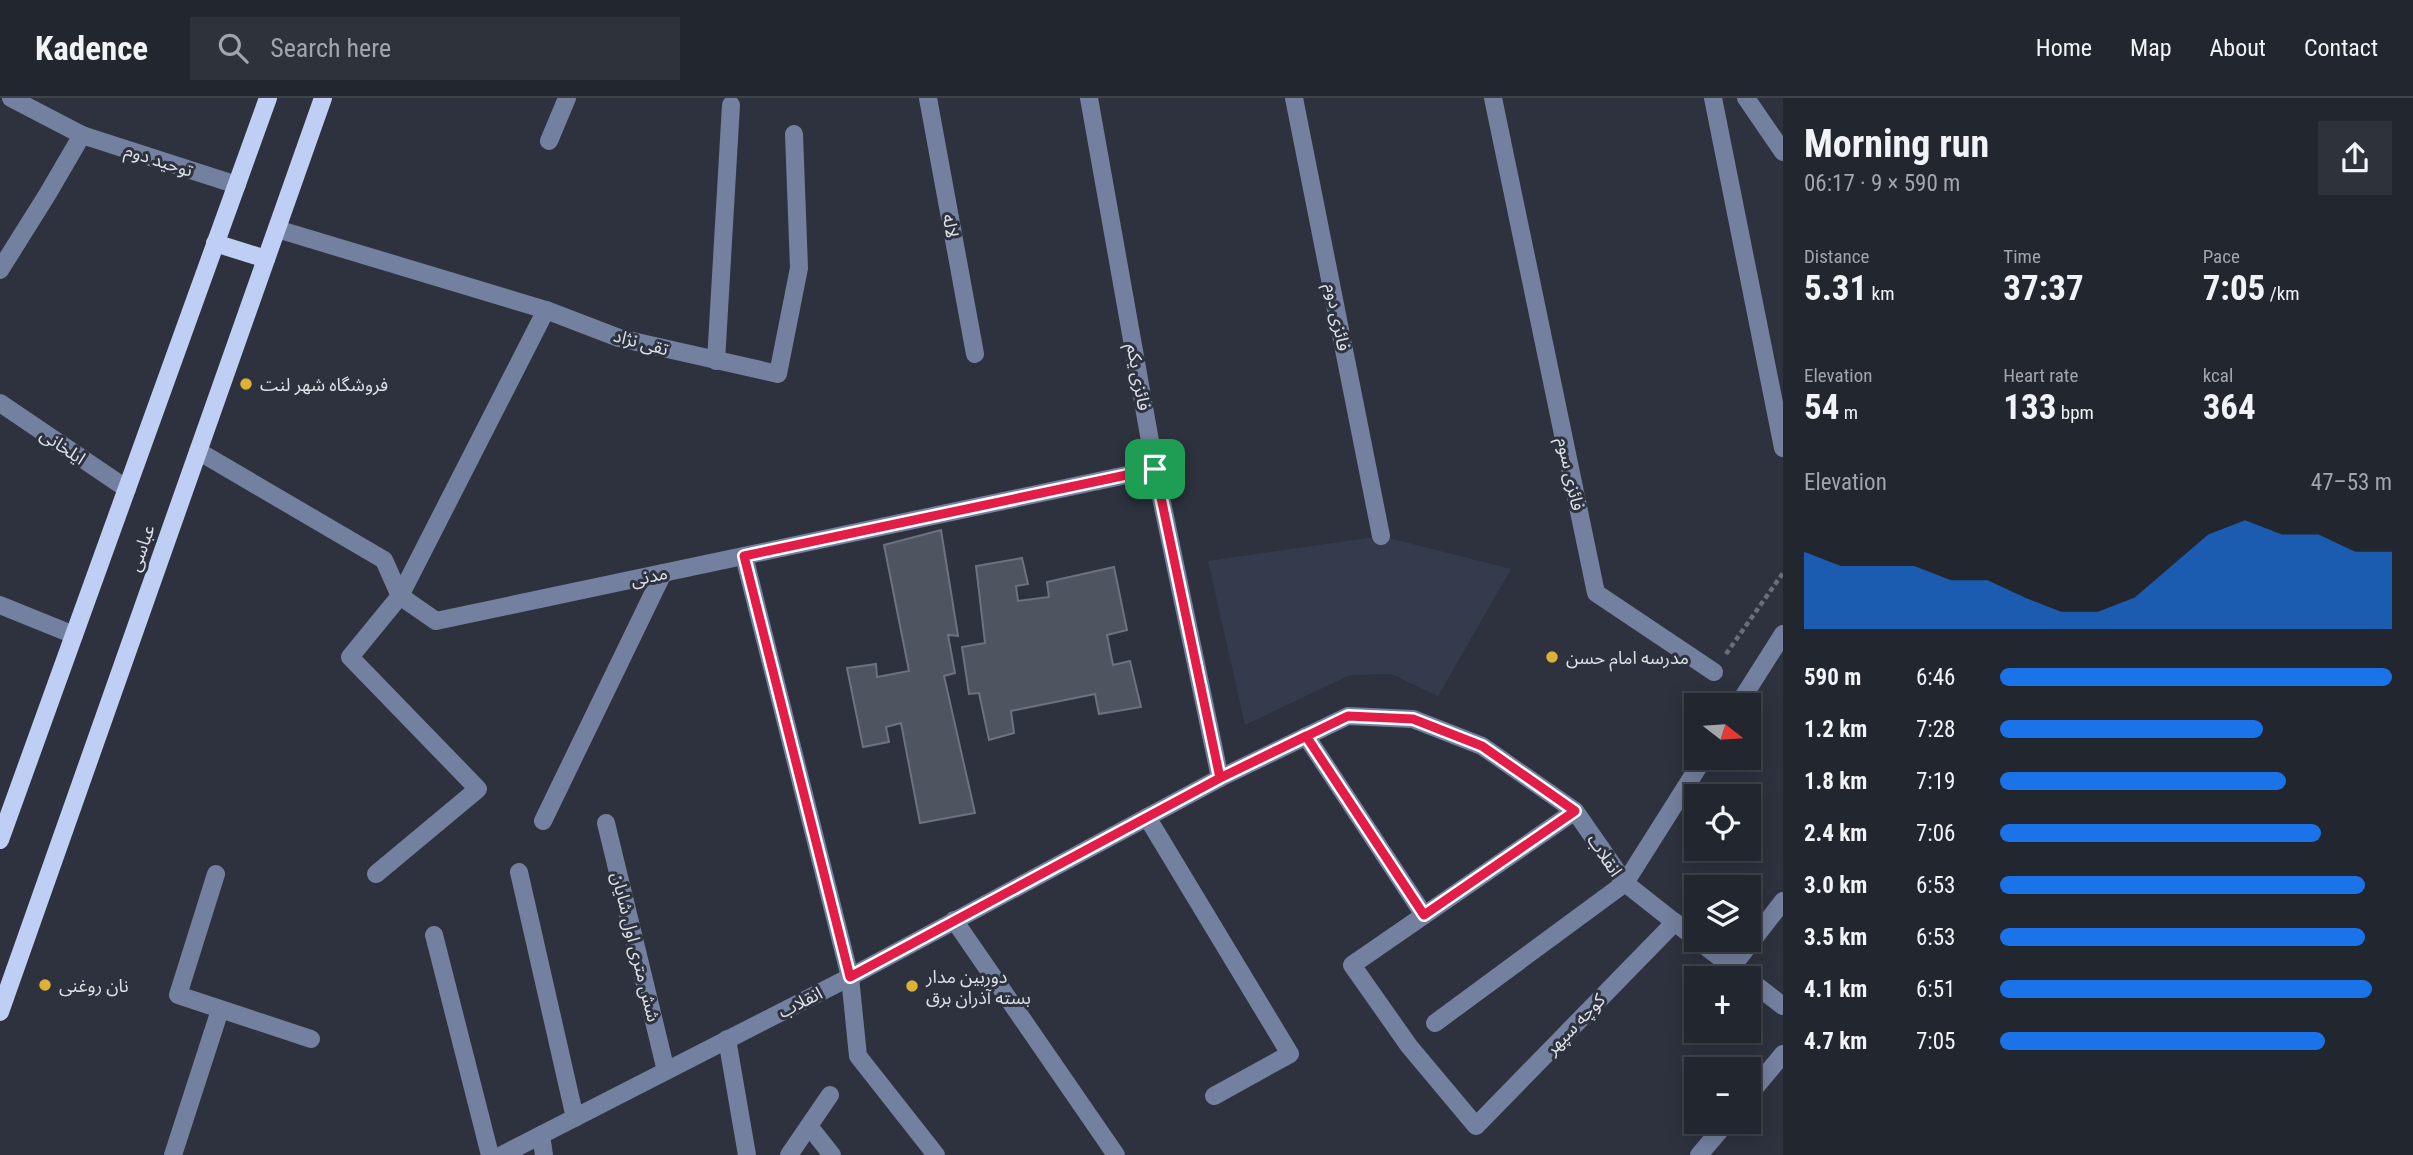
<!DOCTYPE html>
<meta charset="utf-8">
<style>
body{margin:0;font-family:"Roboto Condensed","Noto Sans Arabic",sans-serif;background:#2e323a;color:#f1f3f6;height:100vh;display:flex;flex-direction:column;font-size:26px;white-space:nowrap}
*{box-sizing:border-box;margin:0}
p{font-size:23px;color:#a2a5aa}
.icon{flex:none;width:38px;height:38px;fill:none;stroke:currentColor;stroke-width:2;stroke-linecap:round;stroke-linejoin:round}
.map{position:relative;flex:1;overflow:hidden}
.details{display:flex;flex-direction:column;background:#22262e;width:630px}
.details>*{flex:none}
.needle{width:46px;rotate:107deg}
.buttons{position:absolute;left:1684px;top:595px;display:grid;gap:14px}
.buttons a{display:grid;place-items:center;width:77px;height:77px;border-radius:0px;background:#22262e;box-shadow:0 4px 18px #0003,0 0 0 2px #3f434a;font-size:35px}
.pin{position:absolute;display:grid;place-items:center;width:60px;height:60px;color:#fff;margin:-30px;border-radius:14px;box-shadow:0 4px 10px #0006}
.round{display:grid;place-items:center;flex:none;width:74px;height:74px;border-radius:0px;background:#2e323a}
.headline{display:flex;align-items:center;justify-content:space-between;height:119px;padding:0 21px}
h1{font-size:38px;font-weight:700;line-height:52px}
.metrics{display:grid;grid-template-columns:repeat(3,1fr);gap:10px;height:119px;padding:7px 21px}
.metrics div{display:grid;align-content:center}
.metrics b{font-size:35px;font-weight:700}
.metrics small{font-size:19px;font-weight:400}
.metrics p{font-size:19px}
.chart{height:196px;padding:14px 21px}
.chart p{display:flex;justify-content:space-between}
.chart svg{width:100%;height:126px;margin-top:7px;fill:#1a73e8;opacity:.7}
ul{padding:0 21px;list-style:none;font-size:23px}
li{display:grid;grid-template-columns:112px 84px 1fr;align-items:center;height:52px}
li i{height:18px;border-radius:9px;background:#1a73e8}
header{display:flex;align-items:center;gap:42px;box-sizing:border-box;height:98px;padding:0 35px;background:#22262e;border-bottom:2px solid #3f434a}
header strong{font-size:33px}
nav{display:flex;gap:38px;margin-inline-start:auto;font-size:24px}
.search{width:490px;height:63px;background:#2e323a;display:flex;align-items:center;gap:18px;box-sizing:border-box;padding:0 24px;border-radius:0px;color:#a2a5aa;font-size:26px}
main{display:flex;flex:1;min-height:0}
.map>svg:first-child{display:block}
.built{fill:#343b4c}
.building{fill:#4f5461;stroke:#6c727f;stroke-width:2}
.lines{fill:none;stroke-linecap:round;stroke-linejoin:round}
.path{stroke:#696e78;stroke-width:4.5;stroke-dasharray:5 3.5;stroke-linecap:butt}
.minor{stroke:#74809f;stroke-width:18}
.major{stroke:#bfcef4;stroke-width:18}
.route-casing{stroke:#fff;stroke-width:14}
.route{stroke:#e11d48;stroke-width:9}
.poi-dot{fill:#ddb133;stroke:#2d323e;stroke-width:2.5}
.labels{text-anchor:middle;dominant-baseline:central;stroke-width:6;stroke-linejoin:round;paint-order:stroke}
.street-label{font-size:18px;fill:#dce0e7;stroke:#2d323e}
.poi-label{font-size:18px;fill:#dce0e7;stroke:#2d323e;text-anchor:start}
</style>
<header>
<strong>Kadence</strong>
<div class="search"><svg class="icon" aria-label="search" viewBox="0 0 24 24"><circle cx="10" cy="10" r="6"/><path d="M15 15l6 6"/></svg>Search here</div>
<nav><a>Home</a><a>Map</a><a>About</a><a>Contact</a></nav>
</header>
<main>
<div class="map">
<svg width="1783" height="1057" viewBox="0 0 1783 1057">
<rect width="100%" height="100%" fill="#2d323e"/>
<polygon class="built" points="1381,438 1511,471 1438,598 1391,576 1350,577 1245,627 1208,463"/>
<g class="building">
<polygon points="941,432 958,538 948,537 955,575 944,578 975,715 920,725 901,625 886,629 889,644 863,649 847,570 876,566 877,579 909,573 884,447"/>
<polygon points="1022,460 1028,486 1016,488 1018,503 1049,499 1047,484 1114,469 1127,532 1107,537 1113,567 1130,563 1141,609 1099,616 1095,596 1011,613 1014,635 989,642 979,595 969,596 962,549 985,545 976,468"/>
</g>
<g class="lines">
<polyline class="path" points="1726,556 1783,475"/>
<g class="minor">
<polyline points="11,0 82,37"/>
<polyline points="928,0 975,256"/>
<polyline points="1089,0 1155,371 1220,680"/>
<polyline points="1294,0 1381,438"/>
<polyline points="1493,0 1596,495 1714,574"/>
<polyline points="1713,0 1783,350"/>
<polyline points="1746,0 1783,54"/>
<polyline points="549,43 567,0"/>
<polyline points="277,131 546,212 619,240 778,276 799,170 794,36"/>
<polyline points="0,172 47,97 82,37 237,87"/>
<polyline points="716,263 731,7"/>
<polyline points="0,305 127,391"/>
<polyline points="198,353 384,462 400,498 436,523 1155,371"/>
<polyline points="744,458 850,879 858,958 936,1057"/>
<polyline points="0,507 74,537"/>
<polyline points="1738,607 1783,536"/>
<polyline points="1306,638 1424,817"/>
<polyline points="1575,713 1352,867 1409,948 1476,1028 1675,824"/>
<polyline points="1147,719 1290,956 1214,998"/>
<polyline points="543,723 663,475"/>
<polyline points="606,725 666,973"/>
<polyline points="519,774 575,1020"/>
<polyline points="216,776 178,897 311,941"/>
<polyline points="376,776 478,691 350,559 400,498 546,212"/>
<polyline points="954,822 1116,1057"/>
<polyline points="434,837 490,1057"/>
<polyline points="1697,842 1747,880"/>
<polyline points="1732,869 1783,803"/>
<polyline points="1748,881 1783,908"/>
<polyline points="1435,925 1625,785 1704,660"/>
<polyline points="727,941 747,1057"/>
<polyline points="1748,998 1783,956"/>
<polyline points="809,1028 832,1057"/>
<polyline points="541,1037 544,1057"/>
<polyline points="173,1057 220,912"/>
<polyline points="502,1057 850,879 1220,680 1348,618 1413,621 1482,648 1575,713 1625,785 1696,841"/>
<polyline points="789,1057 830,997"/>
<polyline points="1699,1057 1727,1024"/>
</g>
<g class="major">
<polyline points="215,145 266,161"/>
<polyline points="0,742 268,0"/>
<polyline points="0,914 323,0"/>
</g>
</g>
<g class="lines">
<defs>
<polyline id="route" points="1155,371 744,458 850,879 1220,680 1348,618 1413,621 1482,648 1575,713 1424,817 1306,638 1220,680 1155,371"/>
</defs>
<use href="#route" class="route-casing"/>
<use href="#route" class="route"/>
</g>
<g class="poi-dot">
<circle cx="246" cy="286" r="7"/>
<circle cx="1552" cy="559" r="7"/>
<circle cx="45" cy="887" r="7"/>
<circle cx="912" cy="888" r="7"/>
</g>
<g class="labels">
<g class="street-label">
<text transform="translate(159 62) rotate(18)">توحید دوم</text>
<text transform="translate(951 128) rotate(80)">لاله</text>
<text transform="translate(1338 219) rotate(79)">فائزی دوم</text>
<text transform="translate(641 244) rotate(15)">تقی نژاد</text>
<text transform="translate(1139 279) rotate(80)">فائزی یکم</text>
<text transform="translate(63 348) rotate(34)">ایلخانی</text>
<text transform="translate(1571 376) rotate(78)">فائزی سوم</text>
<text transform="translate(141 450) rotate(-71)">عباسى</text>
<text transform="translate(649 478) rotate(-12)">مدنی</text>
<text transform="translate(1605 757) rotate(56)">انقلاب</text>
<text transform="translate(636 849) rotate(76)">شش متری اول شایان</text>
<text transform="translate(800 904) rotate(-27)">انقلاب</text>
<text transform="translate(1575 926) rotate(-46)">کوچه سپهر</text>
</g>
<g class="poi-label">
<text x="260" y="286">فروشگاه شهر لنت</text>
<text x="1566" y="559">مدرسه امام حسن</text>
<text x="926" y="878">دوربین مدار<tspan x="926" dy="21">بسته آذران برق</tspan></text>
<text x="59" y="887">نان روغنی</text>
</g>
</g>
</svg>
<div class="buttons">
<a><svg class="needle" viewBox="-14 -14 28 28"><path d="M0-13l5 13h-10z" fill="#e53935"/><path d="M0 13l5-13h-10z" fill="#a2a5aa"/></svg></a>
<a><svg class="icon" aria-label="locate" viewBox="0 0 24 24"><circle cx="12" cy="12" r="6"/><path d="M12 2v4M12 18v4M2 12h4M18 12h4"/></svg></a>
<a><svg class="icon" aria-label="layers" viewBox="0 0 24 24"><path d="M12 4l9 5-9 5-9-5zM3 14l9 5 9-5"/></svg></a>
<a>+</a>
<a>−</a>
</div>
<div class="pin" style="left:1155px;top:371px;background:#1e9e55"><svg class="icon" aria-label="arrive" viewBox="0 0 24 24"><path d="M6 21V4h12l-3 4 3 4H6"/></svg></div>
</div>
<section class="details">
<div class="headline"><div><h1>Morning run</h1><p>06:17 · 9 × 590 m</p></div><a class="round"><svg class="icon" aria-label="share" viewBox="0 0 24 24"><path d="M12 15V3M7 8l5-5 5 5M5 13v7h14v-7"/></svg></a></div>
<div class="metrics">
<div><p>Distance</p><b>5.31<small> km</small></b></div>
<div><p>Time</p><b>37:37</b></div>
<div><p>Pace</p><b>7:05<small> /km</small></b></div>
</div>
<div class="metrics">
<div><p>Elevation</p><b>54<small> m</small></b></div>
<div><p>Heart rate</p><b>133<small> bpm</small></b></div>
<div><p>kcal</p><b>364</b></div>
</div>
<div class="chart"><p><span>Elevation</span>47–53 m</p>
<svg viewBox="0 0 160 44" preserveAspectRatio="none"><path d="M0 44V17L10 22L20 22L30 22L40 27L50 27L60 33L70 38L80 38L90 33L100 22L110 11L120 6L130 11L140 11L150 17L160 17V44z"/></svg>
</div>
<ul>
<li><b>590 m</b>6:46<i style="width:100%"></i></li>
<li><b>1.2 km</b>7:28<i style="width:67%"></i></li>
<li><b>1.8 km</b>7:19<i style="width:73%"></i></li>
<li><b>2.4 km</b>7:06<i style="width:82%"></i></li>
<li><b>3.0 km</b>6:53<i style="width:93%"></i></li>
<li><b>3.5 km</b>6:53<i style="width:93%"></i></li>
<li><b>4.1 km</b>6:51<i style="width:95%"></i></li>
<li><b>4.7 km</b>7:05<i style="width:83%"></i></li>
</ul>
</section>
</main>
